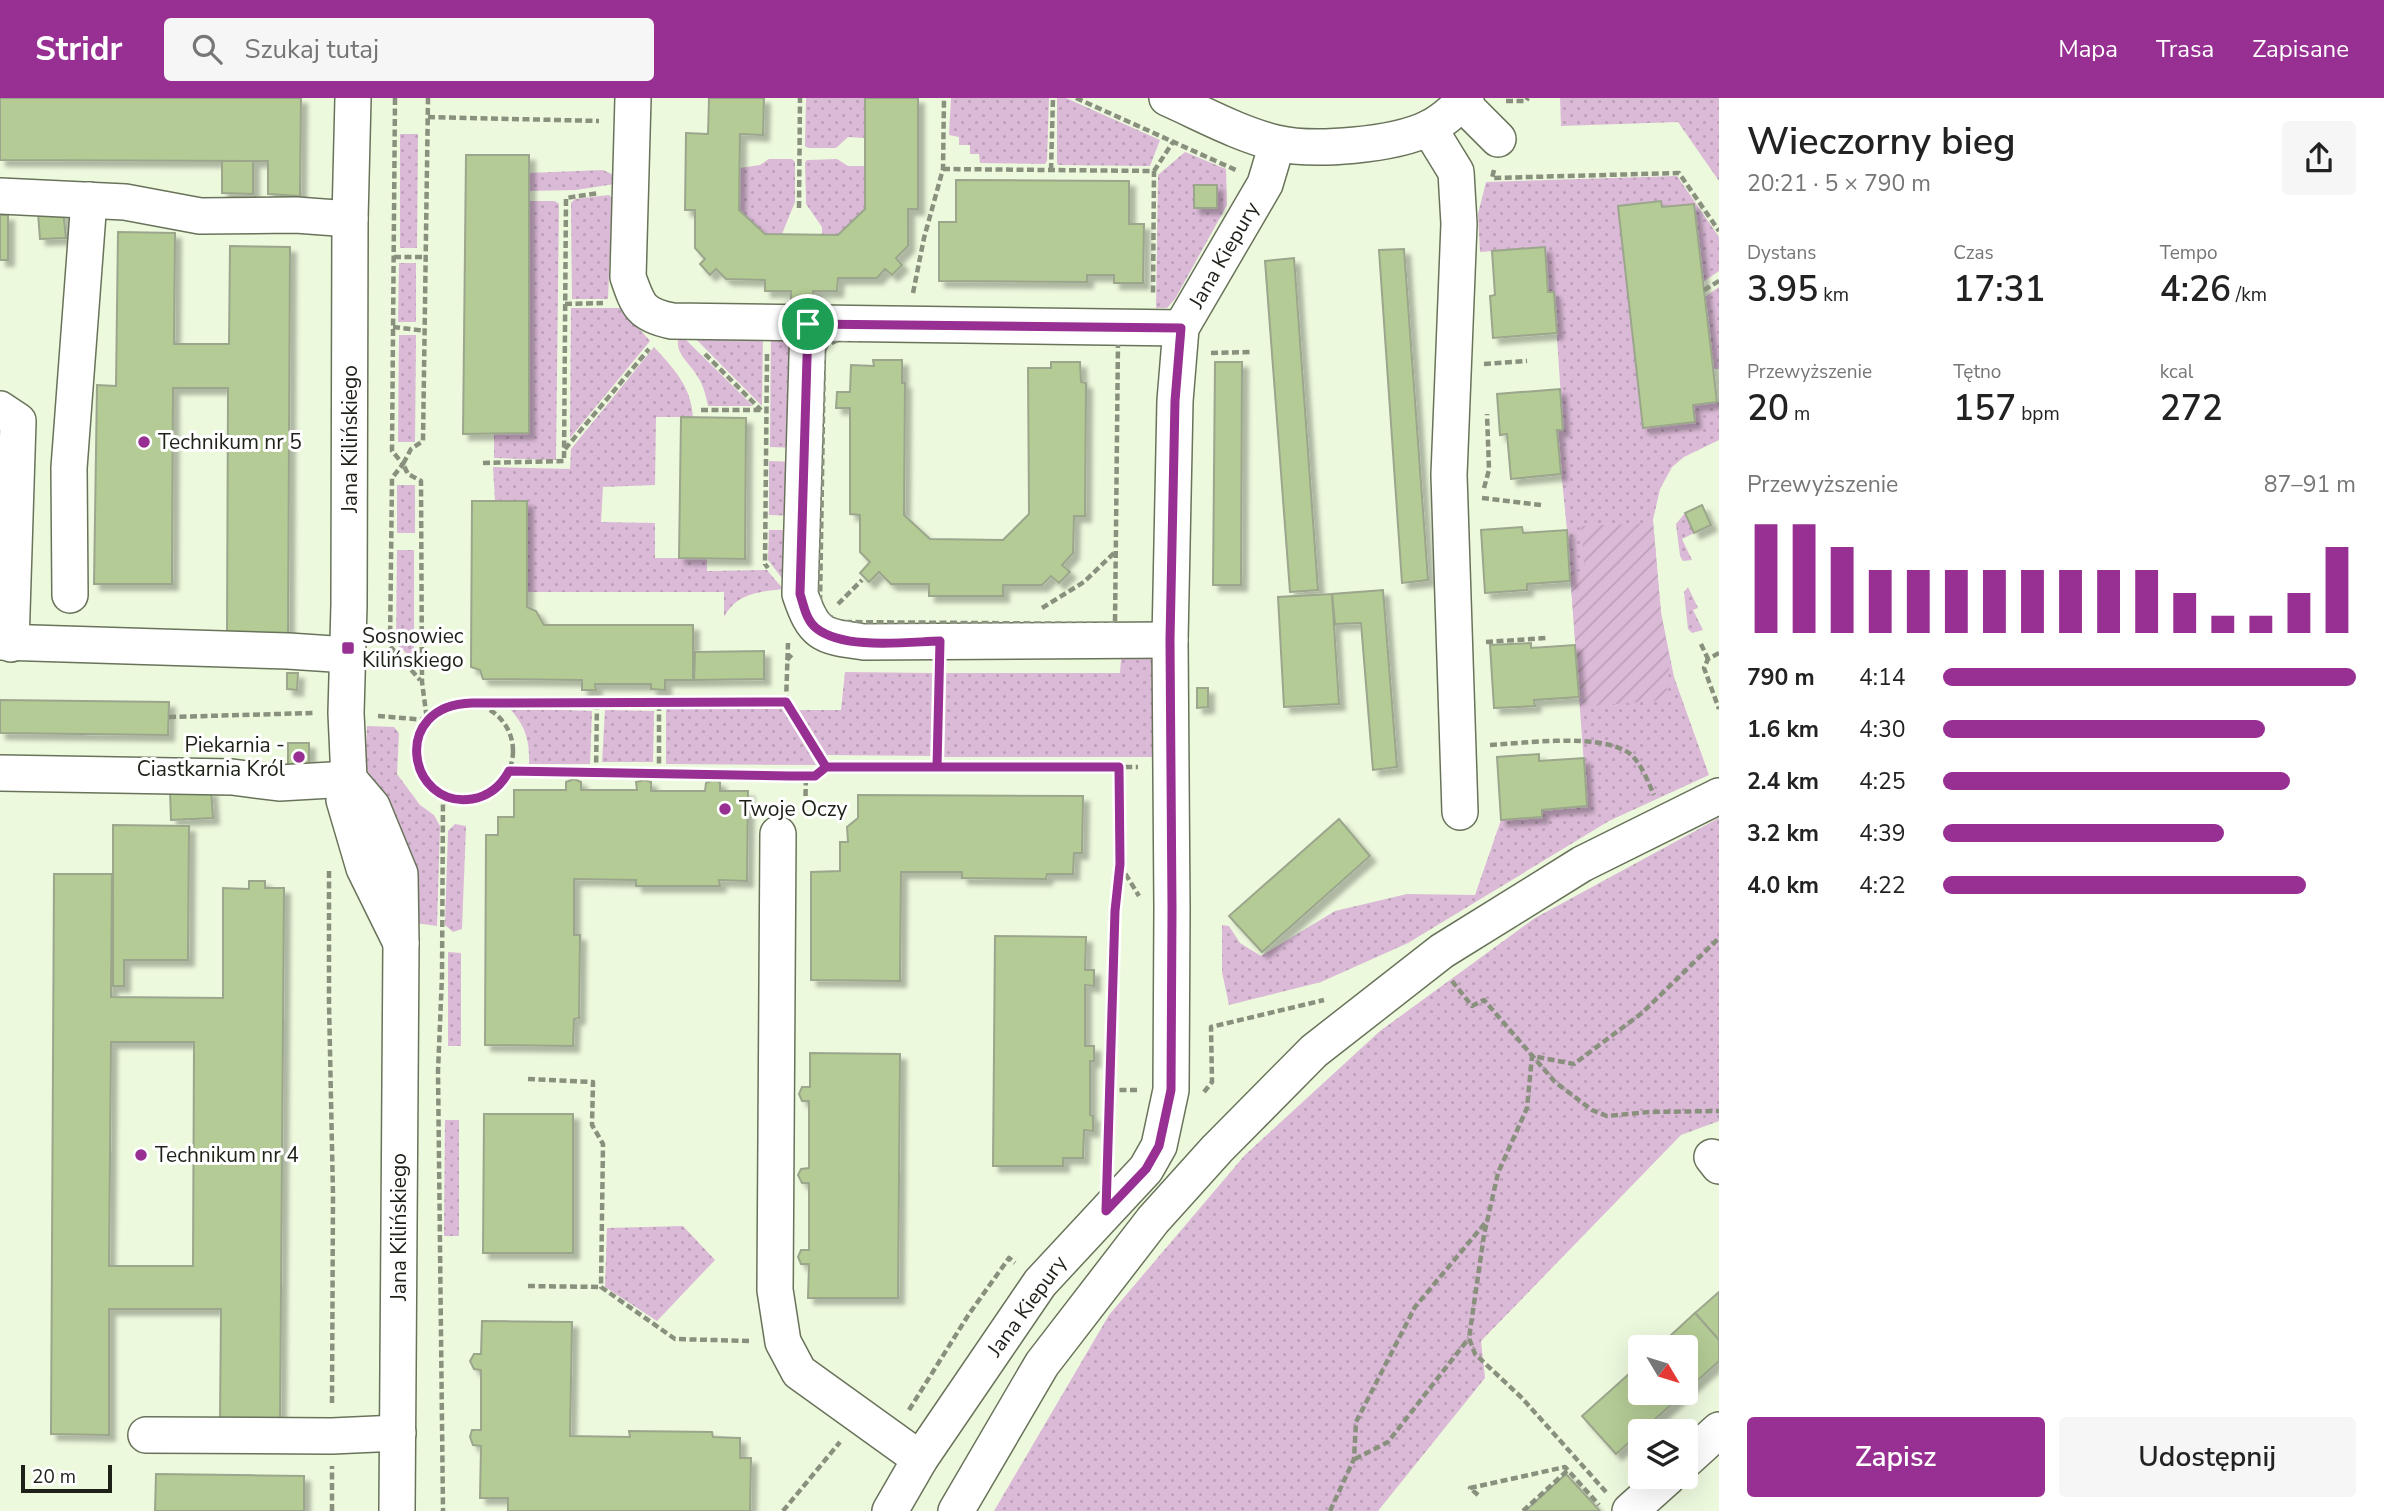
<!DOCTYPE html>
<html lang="pl">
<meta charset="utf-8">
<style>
body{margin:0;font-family:"Nunito Sans",sans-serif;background:#f6f6f6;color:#222;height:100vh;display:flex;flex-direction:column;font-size:26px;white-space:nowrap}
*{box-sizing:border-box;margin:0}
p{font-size:23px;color:#767676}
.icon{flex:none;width:38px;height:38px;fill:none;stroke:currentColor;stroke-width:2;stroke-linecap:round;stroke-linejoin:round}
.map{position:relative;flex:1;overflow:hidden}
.drawer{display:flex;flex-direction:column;background:#fff;width:665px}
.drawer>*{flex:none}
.needle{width:46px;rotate:128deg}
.tools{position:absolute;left:1628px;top:1237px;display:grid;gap:14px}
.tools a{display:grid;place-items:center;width:70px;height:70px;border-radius:7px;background:#fff;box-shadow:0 7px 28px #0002;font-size:35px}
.scale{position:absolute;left:21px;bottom:18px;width:91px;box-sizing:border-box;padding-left:7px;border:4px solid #1d2117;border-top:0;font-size:19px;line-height:24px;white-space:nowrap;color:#1d2117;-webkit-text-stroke:5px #fff;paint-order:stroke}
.pin{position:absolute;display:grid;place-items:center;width:60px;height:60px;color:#fff;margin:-30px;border:4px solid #fff;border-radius:50%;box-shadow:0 2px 7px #0007}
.round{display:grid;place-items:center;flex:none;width:74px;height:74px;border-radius:7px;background:#f6f6f6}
.overview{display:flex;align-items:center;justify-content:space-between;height:119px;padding:0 28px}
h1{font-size:38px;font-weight:600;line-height:52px}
.metrics{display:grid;grid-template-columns:repeat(3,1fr);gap:10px;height:119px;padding:7px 28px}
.metrics div{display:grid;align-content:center}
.metrics b{font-size:35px;font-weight:600}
.metrics small{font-size:19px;font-weight:400}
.metrics p{font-size:19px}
.chart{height:196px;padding:14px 28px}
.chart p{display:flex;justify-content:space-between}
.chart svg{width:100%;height:126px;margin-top:7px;stroke:#982f92;stroke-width:6}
.cta{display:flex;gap:14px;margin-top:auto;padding:14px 28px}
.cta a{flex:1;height:80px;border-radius:7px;background:#982f92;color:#fff;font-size:28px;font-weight:600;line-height:80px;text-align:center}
.cta a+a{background:#f6f6f6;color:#222}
ul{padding:0 28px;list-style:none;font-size:23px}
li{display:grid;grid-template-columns:112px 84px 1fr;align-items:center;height:52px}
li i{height:18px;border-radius:9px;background:#982f92}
header{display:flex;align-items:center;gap:42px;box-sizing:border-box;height:98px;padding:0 35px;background:#982f92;color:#fff}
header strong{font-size:33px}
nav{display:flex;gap:38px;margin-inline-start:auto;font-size:24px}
.search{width:490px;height:63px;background:#f6f6f6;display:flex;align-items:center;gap:18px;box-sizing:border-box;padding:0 24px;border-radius:7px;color:#767676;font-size:26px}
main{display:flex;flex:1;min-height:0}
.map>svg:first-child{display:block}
.grass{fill:url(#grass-dots)}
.garden{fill:url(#garden-furrows)}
.building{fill:#b4cb95;stroke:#9ba68c;stroke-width:2;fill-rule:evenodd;filter:url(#shadow)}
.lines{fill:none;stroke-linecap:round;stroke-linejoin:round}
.minor-casing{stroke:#68735a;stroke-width:38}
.path{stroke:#89917e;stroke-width:4.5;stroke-dasharray:7 3.5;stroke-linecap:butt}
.minor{stroke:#fff;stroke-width:35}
.route-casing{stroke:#fff;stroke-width:14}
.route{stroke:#982f92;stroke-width:9}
.poi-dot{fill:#982f92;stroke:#fff;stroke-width:2.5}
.labels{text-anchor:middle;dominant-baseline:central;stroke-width:6;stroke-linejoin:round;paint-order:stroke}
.street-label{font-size:21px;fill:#1d2117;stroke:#fff}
.poi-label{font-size:21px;fill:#1d2117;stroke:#fff;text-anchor:start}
</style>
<header>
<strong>Stridr</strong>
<div class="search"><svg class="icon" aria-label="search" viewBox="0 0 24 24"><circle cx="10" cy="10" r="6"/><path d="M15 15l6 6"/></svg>Szukaj tutaj</div>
<nav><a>Mapa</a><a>Trasa</a><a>Zapisane</a></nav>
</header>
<main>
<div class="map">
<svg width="1719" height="1413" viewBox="0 0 1719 1413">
<defs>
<pattern id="grass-dots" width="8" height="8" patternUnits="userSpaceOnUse" patternTransform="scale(1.75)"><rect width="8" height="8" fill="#dbbad7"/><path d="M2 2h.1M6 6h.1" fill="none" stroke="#bca0b8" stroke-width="1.8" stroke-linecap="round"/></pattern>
<pattern id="garden-furrows" width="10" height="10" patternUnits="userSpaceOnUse" patternTransform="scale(1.75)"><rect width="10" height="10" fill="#dbbad7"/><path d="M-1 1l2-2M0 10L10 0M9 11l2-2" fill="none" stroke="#bca0b8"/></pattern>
<filter id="shadow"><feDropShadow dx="6" dy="6" stdDeviation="2" flood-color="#0004"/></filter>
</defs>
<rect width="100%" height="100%" fill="#edf9dd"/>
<g class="grass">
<polygon points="806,0 865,0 864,40 848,39 836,50 808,50 805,48"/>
<polygon points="951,0 1049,0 1047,63 1045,66 980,65 979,56 970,56 970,47 959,47 959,39 949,37"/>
<polygon points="1057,0 1066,0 1160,42 1150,68 1059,67 1057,66"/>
<polygon points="1560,0 1719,0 1719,83 1678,24 1561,28"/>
<polygon points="400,36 418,36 417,150 400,150"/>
<polygon points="1185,54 1226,71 1227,107 1175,201 1167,210 1156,210 1158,77"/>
<polygon points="769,61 792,61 795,64 795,104 782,136 765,136 739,112 740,70 760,67"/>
<polygon points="837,61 848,68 864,68 865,111 838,137 822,137 822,129 806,106 805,64 807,62"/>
<polygon points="603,72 616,78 621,85 576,92 529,93 529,75"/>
<polygon points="1677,78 1719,139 1719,173 1703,184 1694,106 1662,109 1660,103 1618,108 1643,329 1695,324 1693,307 1719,304 1719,342 1684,359 1672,369 1660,391 1653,422 1661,515 1674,579 1709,677 1609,723 1408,845 1321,884 1229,907 1222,874 1222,827 1229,828 1240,845 1261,858 1335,813 1407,796 1475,797 1501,722 1542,719 1542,712 1587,708 1567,432 1557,332 1563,331 1554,194 1548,194 1545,149 1480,154 1478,116 1486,84"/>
<polygon points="609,97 612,100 608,201 572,201 571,105 575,101"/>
<polygon points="529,103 555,103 559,106 556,362 494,360 494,336 529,335"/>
<polygon points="399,165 416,165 416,224 398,224"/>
<polygon points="1719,189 1719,271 1713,271 1705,199"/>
<polygon points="571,210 621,210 650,243 570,340"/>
<polygon points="687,232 763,234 762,308"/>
<polygon points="771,234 783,236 790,242 798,350 770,349"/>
<path d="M680,236L753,308H708C706,299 704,289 699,281C692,266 671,254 680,236Z"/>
<polygon points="399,237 416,237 415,344 398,344"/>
<path d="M654,249C674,271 691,288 693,319H656L655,387L603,389L601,424L655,425V460H707V473L767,472L783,491C758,494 737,495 724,519V494H527L528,403H495L493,369L570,371L571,351Z"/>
<polygon points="769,363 797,364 797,418 769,417"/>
<rect x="397" y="387" width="18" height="48"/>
<polygon points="1685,415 1694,435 1682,441 1692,462 1683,463 1680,458 1676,426"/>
<polygon points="769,432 797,432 788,488 768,462"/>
<polygon points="397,452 414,452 414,556 407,556 396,546"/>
<polygon points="1688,489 1698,510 1693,512 1703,532 1692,535 1688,531 1684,494"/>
<polygon points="1122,548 1155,556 1152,659 942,659 943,575 1120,575"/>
<polygon points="845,574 934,575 934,658 826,657 798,612 841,612"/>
<path d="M509,610L592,613L590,666H529C530,642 525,627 509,610Z"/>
<polygon points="666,611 784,611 816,667 666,666"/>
<polygon points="605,612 654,613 653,664 602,664"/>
<polygon points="367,628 394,629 399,635 397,676 420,707 434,717 440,728 437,828 415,825 392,724 365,667"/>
<polygon points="1719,720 1719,1023 1681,1037 1481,1243 1485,1280 1378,1413 994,1413 1109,1217 1245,1057 1380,933 1535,820"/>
<polygon points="455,726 466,728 462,831 453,834 445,827 448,733"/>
<polygon points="448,854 461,855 461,948 448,948"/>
<polygon points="445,1022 459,1022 459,1138 444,1138"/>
<polygon points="683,1128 715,1162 657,1223 605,1189 607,1130"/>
</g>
<polygon class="garden" points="1653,425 1661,515 1670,562 1666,602 1580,609 1570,474 1585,473 1581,428"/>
<g class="building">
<polygon points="0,0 301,0 300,98 268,96 268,63 0,62"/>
<polygon points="709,0 764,0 763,37 740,36 739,112 765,136 838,137 865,111 865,0 918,0 918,111 908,111 908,148 896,160 902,167 892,177 885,171 877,180 838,180 837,193 813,193 813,205 791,205 791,193 765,193 765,182 726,181 716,171 710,177 700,166 705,161 695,150 695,112 685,112 686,35 708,36"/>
<polygon points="466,57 529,57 529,335 463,336"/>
<polygon points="222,63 253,63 253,96 222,95"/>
<polygon points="956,82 1129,83 1129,126 1144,126 1143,185 1114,185 1114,177 1087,177 1087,184 939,183 939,124 956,124"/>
<rect x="1194" y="87" width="23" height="23"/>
<polygon points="1661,103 1662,109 1694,106 1717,304 1693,307 1695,324 1643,330 1618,108"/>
<polygon points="63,113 66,140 40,141 38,115"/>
<rect x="0" y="117" width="8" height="45"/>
<polygon points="118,134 175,135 174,246 229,246 230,148 290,149 288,540 227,540 228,290 173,290 172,486 94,486 97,287 116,288"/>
<polygon points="1545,149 1548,194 1554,194 1557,235 1493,240 1490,198 1495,197 1492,153"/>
<polygon points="1404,151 1428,482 1402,485 1379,152"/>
<polygon points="1294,160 1318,492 1290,494 1265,163"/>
<polygon points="873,262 902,262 902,285 905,285 904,417 930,441 1003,442 1029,416 1028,270 1051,270 1051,264 1080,264 1081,284 1086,285 1085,418 1074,418 1073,455 1062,467 1070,474 1059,485 1051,478 1042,487 1003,487 1003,498 929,498 929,486 891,486 879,474 869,484 860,475 870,464 860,454 860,417 850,416 850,310 836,310 837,294 850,294 851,267 874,268"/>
<polygon points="1215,264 1242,264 1241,487 1213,487"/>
<polygon points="1560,291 1563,332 1557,332 1561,376 1511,381 1507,336 1500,337 1497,296"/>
<polygon points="681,319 746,320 745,461 679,460"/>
<polygon points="472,403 527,403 527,509 536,513 544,527 693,527 693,582 665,582 665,592 651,591 651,586 595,586 596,592 582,592 582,582 483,581 480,572 471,569"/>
<polygon points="1702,407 1711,427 1694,435 1685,415"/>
<polygon points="1522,429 1523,435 1567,432 1570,483 1527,486 1527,492 1485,495 1481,432"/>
<polygon points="1383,492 1397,669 1373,672 1361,525 1335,526 1332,496"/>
<polygon points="1332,496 1339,606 1284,609 1278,499"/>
<polygon points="1531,545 1531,550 1575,547 1579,599 1534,602 1535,608 1494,610 1490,547"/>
<polygon points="764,553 764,581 694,582 695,554"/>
<polygon points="287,575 298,575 297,592 287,591"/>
<polygon points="1197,590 1208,590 1208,609 1197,610"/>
<polygon points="0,602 169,604 168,637 0,635"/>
<polygon points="288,645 309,645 309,673 288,672"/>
<polygon points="1539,656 1539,663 1584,660 1587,708 1542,712 1542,719 1501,722 1497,659"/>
<polygon points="574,681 581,684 581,692 637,692 636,684 645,682 651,684 651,693 705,693 706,685 713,682 720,684 720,693 748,693 747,783 719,782 720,788 636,788 636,782 574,781 574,837 580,837 579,920 574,921 573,948 485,947 486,737 498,737 498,719 514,719 514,692 566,692 566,684"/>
<polygon points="211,692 213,720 171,722 170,693"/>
<polygon points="858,697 1083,698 1082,755 1074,755 1073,776 1047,776 1046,781 962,780 962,774 901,774 900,883 811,882 811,774 840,773 840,744 848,744 847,729 858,720"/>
<polygon points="1339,721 1370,758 1262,854 1229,818"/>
<polygon points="113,727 189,728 188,862 124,862 124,888 113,888"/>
<path d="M54,776H112L111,899L223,900V790L249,791V783H265V790H284L280,1325H220L221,1211H109V1337L51,1336ZM111,944H194L193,1168H109Z"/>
<polygon points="995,838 1086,839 1085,872 1094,872 1094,888 1085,887 1085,948 1094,948 1094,963 1090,963 1090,1017 1093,1018 1093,1033 1084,1032 1083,1060 1063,1060 1063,1068 993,1068"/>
<polygon points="810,955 900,956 898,1200 808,1200 809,1166 801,1166 798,1159 801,1152 809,1152 809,1085 802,1085 798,1077 801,1071 809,1070 809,1003 802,1003 799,996 802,989 810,989"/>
<polygon points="484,1016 573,1016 573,1155 483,1155"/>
<polygon points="1719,1194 1719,1242 1695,1215"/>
<polygon points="1695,1215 1719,1242 1719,1263 1685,1294 1685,1250 1657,1250"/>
<polygon points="482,1223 572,1224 570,1338 630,1339 629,1333 712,1334 713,1339 740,1340 740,1360 751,1360 750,1413 508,1413 508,1400 480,1400 481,1348 473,1347 470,1339 472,1332 481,1332 481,1272 474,1271 470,1263 474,1256 481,1256"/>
<polygon points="1639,1267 1640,1295 1664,1295 1673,1305 1616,1356 1582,1318"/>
<polygon points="1664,1295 1684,1295 1673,1305"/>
<polygon points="156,1376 304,1378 304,1413 155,1413"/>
<polygon points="1566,1376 1600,1413 1525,1413"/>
</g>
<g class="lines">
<defs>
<g id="minor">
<polyline points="353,0 350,121 349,507 346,615 349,681 344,702 364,770 401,845"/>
<path d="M633,0L628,179C638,208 641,217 672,223L1181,230"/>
<path d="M1167,0C1203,16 1239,36 1276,45C1314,54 1394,47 1429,30C1443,23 1456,11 1466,0"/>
<polyline points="1462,5 1498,41"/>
<polyline points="1429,30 1456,74 1459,126 1449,377 1460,714"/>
<polyline points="0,98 125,104 200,118 296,117 350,121"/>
<path d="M808,226L800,496C814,538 822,538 864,544L1170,542"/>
<polyline points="0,311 18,323 11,546"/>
<polyline points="70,497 69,370 89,102"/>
<polyline points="0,544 288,553 348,557"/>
<polyline points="0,675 232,679 279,685 349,681"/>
<polyline points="349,681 372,708 400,776 401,845 397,1413"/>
<polyline points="778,736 775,1192 783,1244 799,1274 920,1361"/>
<polyline points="1712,1059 1719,1068"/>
<polyline points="146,1337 332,1338 398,1335"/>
<polyline points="1685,1363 1719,1332"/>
<polyline points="890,1413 920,1361 1040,1185 1146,1071 1159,1048 1171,992 1172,811 1170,542 1175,303 1181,230 1265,86 1277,46"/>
<polyline points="956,1413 1042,1266 1153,1122 1217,1051 1314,953 1442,853 1582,766 1719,698"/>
<polyline points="1630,1413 1668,1379"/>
</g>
</defs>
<use href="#minor" class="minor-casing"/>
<g class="path">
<polyline points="395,0 392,353 403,366 392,380 390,548 420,582"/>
<polyline points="1076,0 1238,73"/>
<polyline points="1506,3 1526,3 1528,0"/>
<polyline points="428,19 599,23"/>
<polyline points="943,71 1154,73 1153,197"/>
<polyline points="1051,72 1053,0"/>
<polyline points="1494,72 1492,80 1679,75 1719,133"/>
<polyline points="1154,73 1173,44"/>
<polyline points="799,110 800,0"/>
<polyline points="394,159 427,159"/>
<polyline points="1704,192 1719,183"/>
<polyline points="913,195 924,140 943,71 944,0"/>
<polyline points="565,206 603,205"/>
<polyline points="393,229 426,233"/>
<polygon points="909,239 1118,242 1115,526 840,524 827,517 820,507 824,253 827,247 838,242"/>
<polyline points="1211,255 1252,254"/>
<polyline points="705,256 761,312"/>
<polyline points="767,256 765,466 768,470"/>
<polyline points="1484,266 1527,263"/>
<polyline points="701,312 762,312"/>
<polyline points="565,351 649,251"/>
<polyline points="483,365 564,363 566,100 599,95"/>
<polyline points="1484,390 1489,372 1487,316"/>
<polyline points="1482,400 1541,407"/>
<polyline points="838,506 862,482"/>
<polyline points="1042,510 1084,484 1115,454"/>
<polyline points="1486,544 1547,540"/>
<polyline points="1701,546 1708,561"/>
<polyline points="1719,555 1708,561 1704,570 1719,611"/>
<polyline points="787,562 794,554"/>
<polyline points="786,604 788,545"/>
<circle cx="465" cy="653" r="48"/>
<polyline points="472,605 786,604 826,669"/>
<polyline points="378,618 427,622 422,584 421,383 408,376 403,366 411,351 423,343 428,0"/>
<polyline points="169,619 314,615"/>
<path d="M1490,647C1525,645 1600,635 1629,655C1641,664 1648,684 1654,697"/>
<polyline points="937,669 939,575"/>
<polyline points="509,673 789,678 815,678 826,669 1138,669"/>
<polyline points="596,675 597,604"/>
<polyline points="659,676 659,604"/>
<polyline points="443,696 442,878 438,973 443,1413"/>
<polyline points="805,719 806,678"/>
<polyline points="1120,767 1139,798"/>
<polyline points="329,773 329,905 333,1097 332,1307"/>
<polyline points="1452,883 1472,908 1484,902 1555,984 1592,1012 1607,1018 1649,1014 1719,1013"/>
<polyline points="528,981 593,984 592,1027 603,1046 601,1189 675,1241 752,1243"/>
<polyline points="1109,992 1139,992"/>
<polyline points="1204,994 1212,984 1211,929 1324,902"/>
<polyline points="1107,1063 1115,813 1120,766 1119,669"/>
<polyline points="528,1188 601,1189"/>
<polyline points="909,1312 969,1216 1009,1160 1015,1165"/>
<polyline points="1355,1361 1388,1344 1469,1240"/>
<polyline points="1606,1394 1522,1300 1475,1256 1469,1240 1484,1137 1498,1075 1527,1010 1532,958 1574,966 1642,915 1719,840"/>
<polyline points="1478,1397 1470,1390 1565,1369 1599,1407"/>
<polyline points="332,1413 332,1368"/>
<polyline points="783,1413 840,1344"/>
<polyline points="1330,1413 1354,1361 1356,1324 1415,1209 1486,1124"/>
<polyline points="1523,1413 1568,1372"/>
</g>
<use href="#minor" class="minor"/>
</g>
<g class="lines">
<defs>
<path id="route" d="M808,226L800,496C804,508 806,522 816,530C843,552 906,544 940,543L937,669H826L815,678H789L509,673C501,688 489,698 472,701C408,711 389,607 472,605L786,604L826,669H1119L1120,766L1115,813L1106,1113L1146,1071L1159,1048L1171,992L1172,811L1170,542L1175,303L1181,230L808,226"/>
</defs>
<use href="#route" class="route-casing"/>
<use href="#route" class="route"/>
</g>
<g class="poi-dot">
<circle cx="144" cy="344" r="7"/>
<rect x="341" y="543" width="14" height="14" rx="3.5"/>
<circle cx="299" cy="659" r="7"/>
<circle cx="725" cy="711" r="7"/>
<circle cx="141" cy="1057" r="7"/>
</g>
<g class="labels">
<g class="street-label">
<text transform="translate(1224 157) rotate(-60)">Jana Kiepury</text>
<text transform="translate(350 341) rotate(-90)">Jana Kilińskiego</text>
<text transform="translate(399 1129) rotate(-90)">Jana Kilińskiego</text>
<text transform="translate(1027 1208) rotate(-54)">Jana Kiepury</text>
</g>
<g class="poi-label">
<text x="158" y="344">Technikum nr 5</text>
<text x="362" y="538">Sosnowiec<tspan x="362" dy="24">Kilińskiego</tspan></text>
<text x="285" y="647" text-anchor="end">Piekarnia -<tspan x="285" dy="24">Ciastkarnia Król</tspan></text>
<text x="739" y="711">Twoje Oczy</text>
<text x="155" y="1057">Technikum nr 4</text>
</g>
</g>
</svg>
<div class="tools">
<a><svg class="needle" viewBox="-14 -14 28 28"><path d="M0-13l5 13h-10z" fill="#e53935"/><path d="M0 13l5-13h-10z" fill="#767676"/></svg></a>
<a><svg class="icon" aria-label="layers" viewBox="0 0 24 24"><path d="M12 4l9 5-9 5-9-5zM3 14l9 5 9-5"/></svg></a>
</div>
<div class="scale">20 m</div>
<div class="pin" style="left:808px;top:226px;background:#1e9e55"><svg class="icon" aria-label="arrive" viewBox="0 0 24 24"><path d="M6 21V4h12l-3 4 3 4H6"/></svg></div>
</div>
<section class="drawer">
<div class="overview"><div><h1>Wieczorny bieg</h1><p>20:21 · 5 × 790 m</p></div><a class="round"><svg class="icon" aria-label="share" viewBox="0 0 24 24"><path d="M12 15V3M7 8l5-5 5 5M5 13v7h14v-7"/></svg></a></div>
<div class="metrics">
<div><p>Dystans</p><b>3.95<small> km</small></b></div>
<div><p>Czas</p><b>17:31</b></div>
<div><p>Tempo</p><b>4:26<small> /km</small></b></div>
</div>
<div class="metrics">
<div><p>Przewyższenie</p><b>20<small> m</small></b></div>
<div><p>Tętno</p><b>157<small> bpm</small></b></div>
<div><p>kcal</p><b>272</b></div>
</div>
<div class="chart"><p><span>Przewyższenie</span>87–91 m</p>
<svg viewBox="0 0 160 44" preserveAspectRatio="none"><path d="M5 44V6M15 44V6M25 44V14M35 44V22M45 44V22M55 44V22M65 44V22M75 44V22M85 44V22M95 44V22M105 44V22M115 44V30M125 44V38M135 44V38M145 44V30M155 44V14"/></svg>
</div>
<ul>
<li><b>790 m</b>4:14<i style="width:100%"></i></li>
<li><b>1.6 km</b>4:30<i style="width:78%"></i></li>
<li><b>2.4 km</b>4:25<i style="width:84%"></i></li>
<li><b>3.2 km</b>4:39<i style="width:68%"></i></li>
<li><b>4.0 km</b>4:22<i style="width:88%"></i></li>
</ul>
<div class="cta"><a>Zapisz</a><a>Udostępnij</a></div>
</section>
</main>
